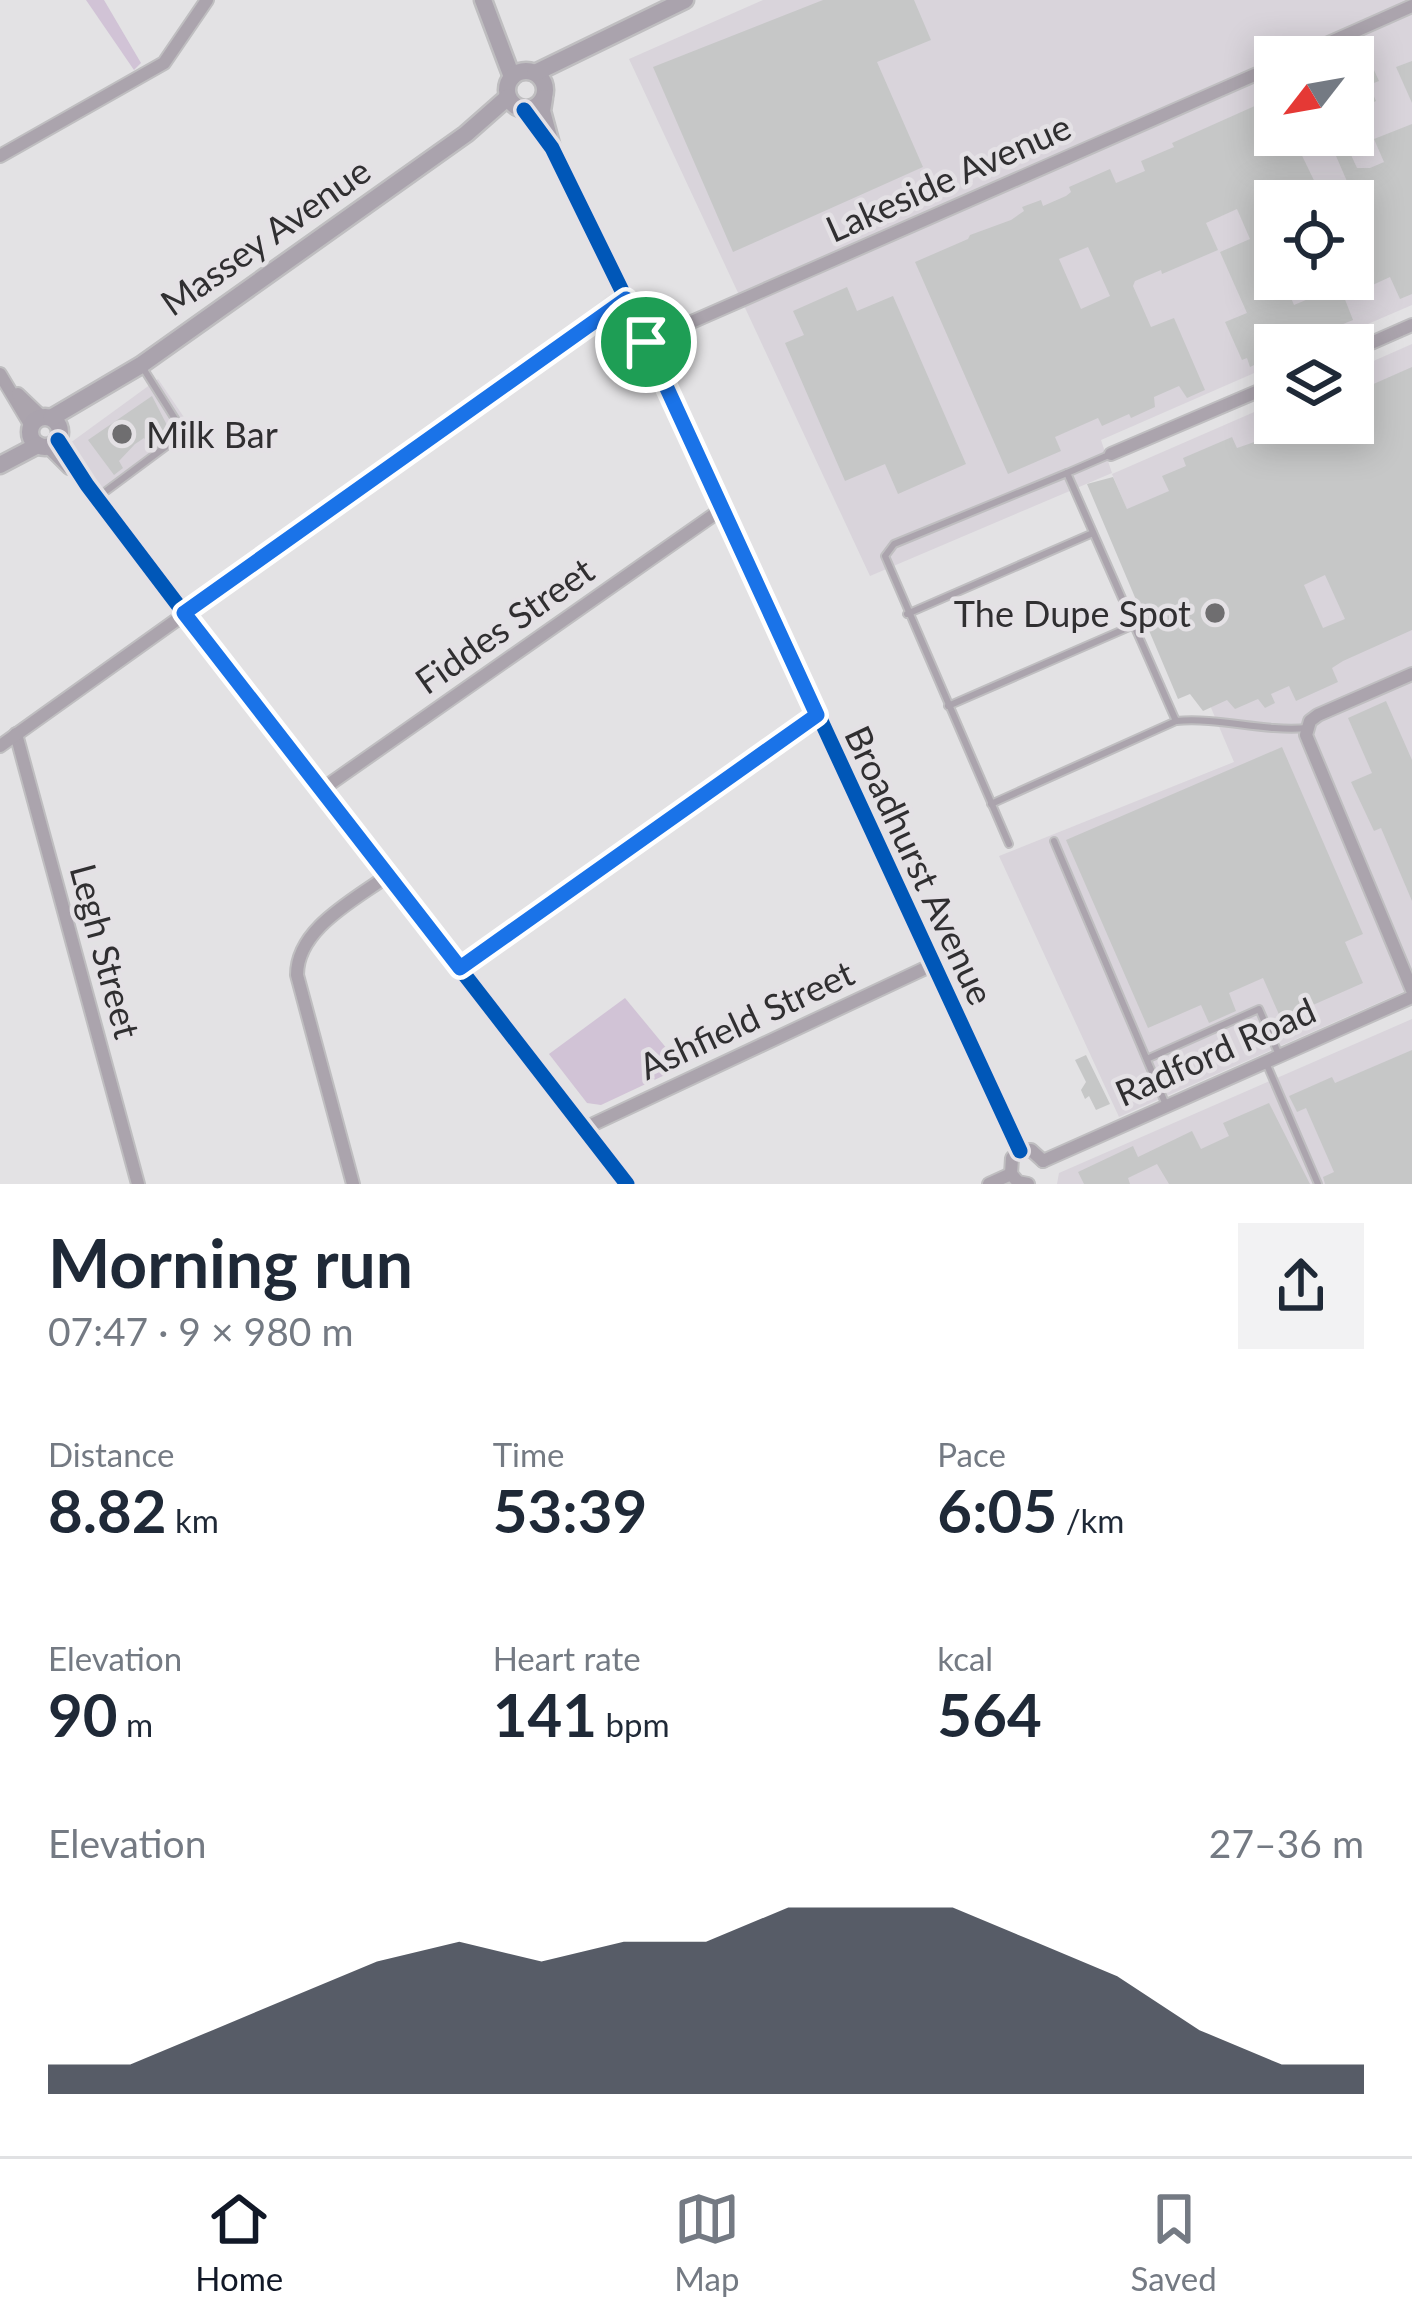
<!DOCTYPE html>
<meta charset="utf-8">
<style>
body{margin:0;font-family:Lato,sans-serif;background:#f2f2f3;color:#1f2937;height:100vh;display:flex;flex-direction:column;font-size:45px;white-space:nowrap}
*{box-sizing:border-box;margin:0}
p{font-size:39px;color:#747a83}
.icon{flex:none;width:66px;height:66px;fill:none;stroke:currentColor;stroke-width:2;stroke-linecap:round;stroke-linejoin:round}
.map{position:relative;height:1184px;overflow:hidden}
.drawer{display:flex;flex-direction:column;background:#fff;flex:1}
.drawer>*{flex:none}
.needle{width:78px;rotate:239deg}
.tools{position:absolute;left:1254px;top:36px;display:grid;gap:24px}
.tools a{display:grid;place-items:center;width:120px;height:120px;border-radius:0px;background:#fff;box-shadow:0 6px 30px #0003;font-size:60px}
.pin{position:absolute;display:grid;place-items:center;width:102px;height:102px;color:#fff;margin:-51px;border:6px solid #fff;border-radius:50%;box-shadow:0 3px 12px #0007}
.round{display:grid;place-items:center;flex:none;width:126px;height:126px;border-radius:0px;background:#f2f2f3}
.head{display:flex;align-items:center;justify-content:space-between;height:204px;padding:0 48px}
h1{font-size:66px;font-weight:700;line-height:90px}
.stats{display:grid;grid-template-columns:repeat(3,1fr);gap:18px;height:204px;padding:12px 48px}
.stats div{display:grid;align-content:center}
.stats b{font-size:60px;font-weight:700}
.stats small{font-size:33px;font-weight:400}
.stats p{font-size:33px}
.chart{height:336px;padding:24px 48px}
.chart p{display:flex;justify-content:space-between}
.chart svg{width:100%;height:216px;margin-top:12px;fill:#111827;opacity:.7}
.tabs{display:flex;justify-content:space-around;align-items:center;height:168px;border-top:3px solid #e0e1e3;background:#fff;font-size:33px;color:#747a83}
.tabs a{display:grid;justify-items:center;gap:6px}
.tabs .on{color:#111827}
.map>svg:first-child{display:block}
.built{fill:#d9d4db;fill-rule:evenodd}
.green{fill:#d1c3d6}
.building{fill:#c6c7c7;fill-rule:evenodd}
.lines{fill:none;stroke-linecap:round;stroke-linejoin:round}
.lane-casing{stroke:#bfbec0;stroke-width:10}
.street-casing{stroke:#bfbec0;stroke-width:16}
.secondary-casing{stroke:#bfbec0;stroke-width:21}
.lane{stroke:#aba4ad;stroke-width:6}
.street{stroke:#aba4ad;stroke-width:12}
.secondary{stroke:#aaa3ad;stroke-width:16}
.cycleway-casing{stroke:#e4e1e5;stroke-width:22}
.cycleway{stroke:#0057b8;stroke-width:15}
.route-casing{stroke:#fff;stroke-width:24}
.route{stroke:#1a73e8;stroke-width:15}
.poi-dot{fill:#6f6e70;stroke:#e4e1e5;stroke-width:4.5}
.labels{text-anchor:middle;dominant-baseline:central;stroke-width:9;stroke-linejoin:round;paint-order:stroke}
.street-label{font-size:36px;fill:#302f31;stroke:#e4e1e5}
.poi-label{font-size:36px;fill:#302f31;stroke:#e4e1e5;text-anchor:start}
</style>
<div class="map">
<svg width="1412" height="1184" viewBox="0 0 1412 1184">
<rect width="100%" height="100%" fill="#e3e2e4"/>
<g class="built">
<path d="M763,0H1412V305L1319,345H1275V364L1101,440L1112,473L870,576L629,59ZM1275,57H1353V135H1275ZM1275,201H1353V279H1275Z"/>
<polygon points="1412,344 1412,988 1119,1117 999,856 1234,762 1112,474 1275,403 1275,423 1353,423 1353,370"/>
<polygon points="158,379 194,432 105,498 66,446"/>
<polygon points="1412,1019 1412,1184 1057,1184 1059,1173"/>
</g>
<g class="green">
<polygon points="86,0 104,0 141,63 134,70"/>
<polygon points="625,998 682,1067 601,1105 587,1103 549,1054"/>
</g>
<g class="building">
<polygon points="823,0 914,0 931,40 877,62 923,167 733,252 653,67"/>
<polygon points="1368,57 1379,81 1369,85 1376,101 1355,111 1353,64"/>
<polygon points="1412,61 1412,103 1396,67"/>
<path d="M1275,97V135H1292L1324,201H1275V222L1261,228L1275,261V279H1283L1294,305L1320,294L1315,283L1337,279L1353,320L1321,333L1317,325L1294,335L1298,345H1275V355L1250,367L1247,358L1242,360L1225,322L1247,313L1220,252L1250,239L1237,209L1206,223L1218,250L1162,274L1161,270L1135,281L1133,286L1151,327L1174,318L1205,390L1187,398L1179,386L1154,397L1155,407L1131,418L1129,414L1102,426L1098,418L1055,437L1061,451L1008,474L915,262L968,239L970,235L1011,220L1024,211L1022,207L1041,200L1043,206L1066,196L1071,192L1069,187L1110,169L1116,183L1145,171L1141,161L1174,147L1172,143ZM1088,247L1110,296L1081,309L1059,259Z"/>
<polygon points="1412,124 1412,294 1400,299 1390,277 1353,294 1353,201 1349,201 1349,186 1327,135 1342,135 1357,168 1370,168 1384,162 1374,139"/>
<polygon points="847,287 857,311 893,296 966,464 898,494 885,464 845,481 785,343 804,335 793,311"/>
<path d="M1412,367V630L1343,661L1332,668L1338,682L1296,701L1289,686L1271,694L1275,703L1265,708L1258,699L1235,709L1227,700L1203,711L1190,694L1178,699L1087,484L1113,477L1127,509L1169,491L1162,476L1186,466L1183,458L1232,437L1237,448L1275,435L1270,423H1353V385L1366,379L1369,386ZM1325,575L1345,619L1323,628L1304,585Z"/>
<polygon points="152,396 171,433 151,448 144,438 135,444 119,461 123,468 114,475 88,440"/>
<polygon points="1386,701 1412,760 1412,901 1381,828 1374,831 1351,782 1372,773 1348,718"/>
<polygon points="1282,747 1363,934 1345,942 1363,983 1281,1019 1263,978 1229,993 1236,1011 1209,1023 1201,1005 1148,1028 1066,840"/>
<polygon points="1412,1050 1412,1184 1325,1184 1323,1177 1334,1172 1306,1108 1297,1112 1289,1096 1332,1077 1335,1083"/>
<polygon points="1086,1055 1110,1104 1096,1110 1089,1096 1085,1099 1081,1090 1086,1082 1075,1060"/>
<polygon points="1269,1103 1310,1184 1169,1184 1157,1164 1128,1178 1130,1184 1084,1184 1078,1172 1133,1146 1138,1157 1192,1131 1201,1149 1229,1136 1223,1123"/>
</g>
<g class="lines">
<defs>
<g id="lane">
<path d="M1111,454L1067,473L1176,721C1220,717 1263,732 1307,728"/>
<polyline points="98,497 184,433 143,368"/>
<polyline points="907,614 1093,533"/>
<polyline points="948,706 1134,625"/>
<polyline points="991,804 1176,721"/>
<polyline points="1054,841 1166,1105"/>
<polyline points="1009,844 885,556 894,544 1067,473"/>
<polyline points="1149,1058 1259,1009 1279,1055"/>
<polyline points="1267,1065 1318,1184"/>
</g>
<g id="street">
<polyline points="1297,57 1412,6"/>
<polyline points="552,148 626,299 1020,1151"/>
<polyline points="0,156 164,63 207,0"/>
<polyline points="646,342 1275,66"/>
<polyline points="1353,351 1412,325"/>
<polyline points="0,374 31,426"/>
<polyline points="18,394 42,417"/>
<polyline points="58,440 87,485 184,613 627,1184"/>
<polyline points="48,447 69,468"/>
<polyline points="1111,454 1275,384"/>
<polyline points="1412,674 1318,715 1310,721 1306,735 1412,990"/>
<polyline points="16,734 138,1184"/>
<polyline points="0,746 626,299"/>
<polyline points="321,790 722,509"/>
<polyline points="460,968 817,715"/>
<polyline points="585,1128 932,965"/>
<polyline points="1043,1161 1412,997"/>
<path d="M353,1184L297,975C297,929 353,901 387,876"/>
<polyline points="989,1184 1011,1174"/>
<polyline points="1028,1184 1018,1182 1011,1174 1012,1158 1020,1151 1031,1150 1043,1161"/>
</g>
<g id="secondary">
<polyline points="483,0 512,77"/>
<circle cx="526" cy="90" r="19"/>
<polyline points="535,73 685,0"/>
<polyline points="544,98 542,111 552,148"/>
<circle cx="45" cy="432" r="15"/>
<polyline points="51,418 141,365 466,134 508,97"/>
<polyline points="0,465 38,445"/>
</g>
</defs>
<use href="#lane" class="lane-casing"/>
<use href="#street" class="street-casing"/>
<use href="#secondary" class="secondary-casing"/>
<use href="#lane" class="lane"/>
<use href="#street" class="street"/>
<use href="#secondary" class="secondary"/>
<defs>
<g id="cycleway">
<polyline points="524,110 552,148 626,299 1020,1151"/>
<polyline points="58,440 87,485 184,613 627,1184"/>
</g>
</defs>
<use href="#cycleway" class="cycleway-casing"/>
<use href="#cycleway" class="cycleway"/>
</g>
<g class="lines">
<defs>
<polygon id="route" points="626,299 817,715 460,968 184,613"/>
</defs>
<use href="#route" class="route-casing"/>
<use href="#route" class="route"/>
</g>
<g class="poi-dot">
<circle cx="122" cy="434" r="12"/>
<circle cx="1215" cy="613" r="12"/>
</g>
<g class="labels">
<g class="street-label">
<text transform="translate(948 177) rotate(-24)">Lakeside Avenue</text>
<text transform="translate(265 236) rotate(-35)">Massey Avenue</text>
<text transform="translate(504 625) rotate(-35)">Fiddes Street</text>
<text transform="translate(920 865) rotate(65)">Broadhurst Avenue</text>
<text transform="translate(106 951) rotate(75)">Legh Street</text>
<text transform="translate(746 1019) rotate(-25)">Ashfield Street</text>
<text transform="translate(1215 1051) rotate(-24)">Radford Road</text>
</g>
<g class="poi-label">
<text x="146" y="434">Milk Bar</text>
<text x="1191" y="613" text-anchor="end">The Dupe Spot</text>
</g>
</g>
</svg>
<div class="tools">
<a><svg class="needle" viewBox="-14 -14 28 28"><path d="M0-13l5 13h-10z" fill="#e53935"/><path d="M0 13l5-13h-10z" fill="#747a83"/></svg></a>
<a><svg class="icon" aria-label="locate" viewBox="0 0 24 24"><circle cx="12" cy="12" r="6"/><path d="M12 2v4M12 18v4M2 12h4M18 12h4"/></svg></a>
<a><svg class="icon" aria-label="layers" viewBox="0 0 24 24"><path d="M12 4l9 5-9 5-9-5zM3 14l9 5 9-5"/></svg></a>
</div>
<div class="pin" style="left:646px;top:342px;background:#1e9e55"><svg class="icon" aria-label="arrive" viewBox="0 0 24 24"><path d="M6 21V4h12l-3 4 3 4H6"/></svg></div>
</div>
<section class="drawer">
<div class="head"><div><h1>Morning run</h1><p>07:47 · 9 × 980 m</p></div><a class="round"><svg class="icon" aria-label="share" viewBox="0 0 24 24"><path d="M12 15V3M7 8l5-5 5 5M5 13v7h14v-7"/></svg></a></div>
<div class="stats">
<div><p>Distance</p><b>8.82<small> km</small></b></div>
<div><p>Time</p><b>53:39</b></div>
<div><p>Pace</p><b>6:05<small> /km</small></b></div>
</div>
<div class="stats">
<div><p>Elevation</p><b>90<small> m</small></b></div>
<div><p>Heart rate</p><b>141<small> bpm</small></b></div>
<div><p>kcal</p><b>564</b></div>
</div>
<div class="chart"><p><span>Elevation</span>27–36 m</p>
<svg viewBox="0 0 160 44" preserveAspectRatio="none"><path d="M0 44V38L10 38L20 31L30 24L40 17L50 13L60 17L70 13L80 13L90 6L100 6L110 6L120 13L130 20L140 31L150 38L160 38V44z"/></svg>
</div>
</section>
<nav class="tabs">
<a class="on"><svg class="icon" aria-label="home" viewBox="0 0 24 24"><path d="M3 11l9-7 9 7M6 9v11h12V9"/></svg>Home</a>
<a><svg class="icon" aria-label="map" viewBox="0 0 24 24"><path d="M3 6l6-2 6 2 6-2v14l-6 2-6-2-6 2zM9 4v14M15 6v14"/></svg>Map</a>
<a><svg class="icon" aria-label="saved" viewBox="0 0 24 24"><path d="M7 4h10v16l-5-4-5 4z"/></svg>Saved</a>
</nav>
